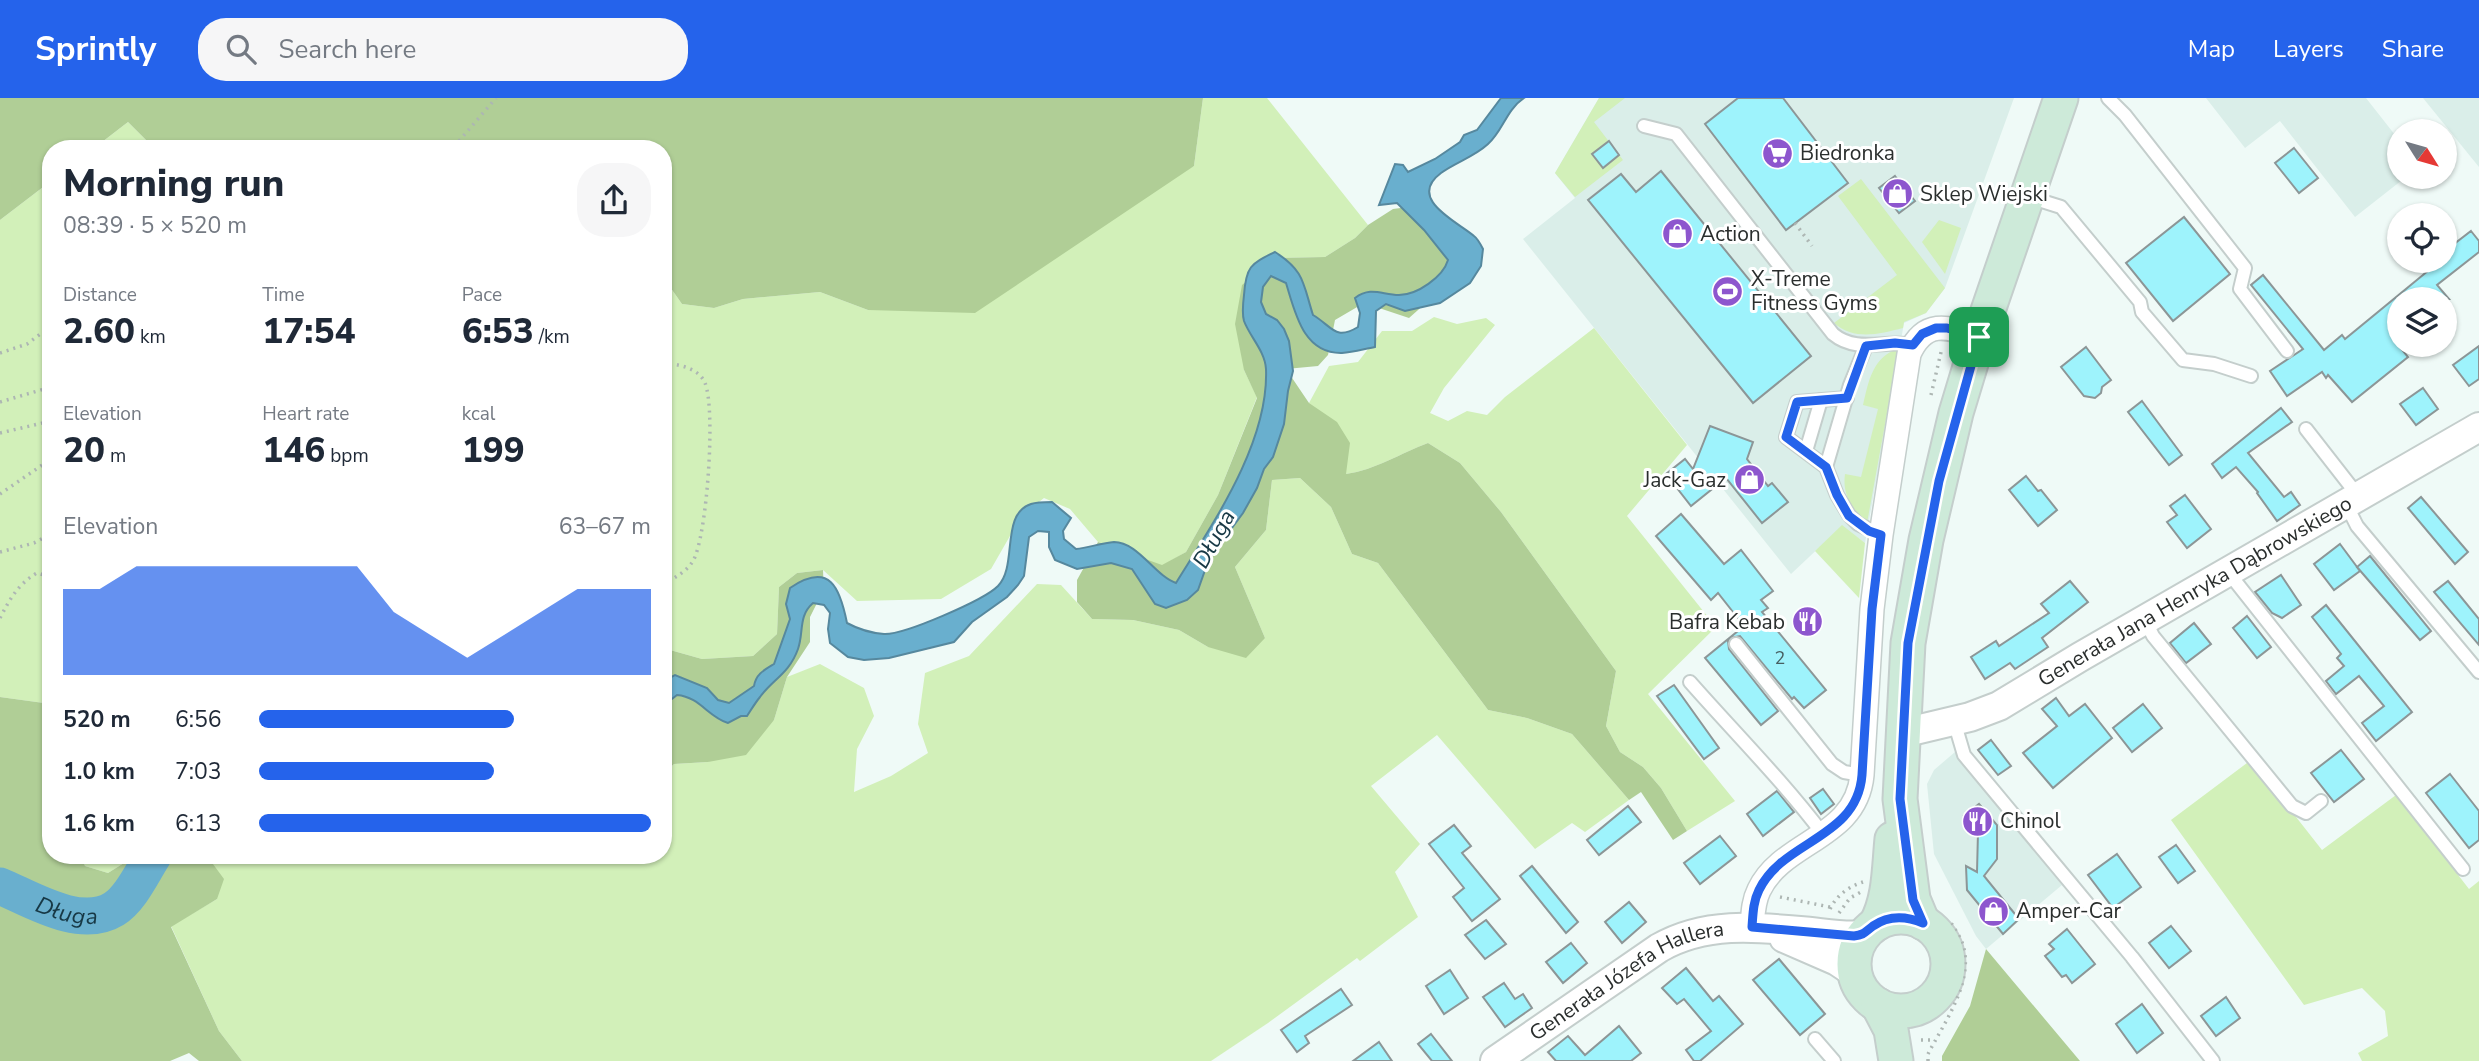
<!DOCTYPE html>
<meta charset="utf-8">
<style>
body{margin:0;font-family:"Nunito Sans",sans-serif;background:#f6f6f7;color:#1f2937;height:100vh;display:flex;flex-direction:column;font-size:26px;white-space:nowrap}
*{box-sizing:border-box;margin:0}
p{font-size:23px;color:#747a83}
.icon{flex:none;width:38px;height:38px;fill:none;stroke:currentColor;stroke-width:2;stroke-linecap:round;stroke-linejoin:round}
.map{position:relative;flex:1;overflow:hidden}
.details{position:absolute;left:42px;top:42px;width:630px;height:724px;display:flex;flex-direction:column;background:#fff;border-radius:28px;box-shadow:0 2px 5px #0004}
.details>*{flex:none}
.needle{width:46px;rotate:127deg}
.fabs{position:absolute;left:2387px;top:21px;display:grid;gap:14px}
.fabs a{display:grid;place-items:center;width:70px;height:70px;border-radius:50%;background:#fff;box-shadow:0 2px 5px #0004;font-size:35px}
.pin{position:absolute;display:grid;place-items:center;width:60px;height:60px;color:#fff;margin:-30px;border-radius:14px;box-shadow:0 4px 10px #0006}
.round{display:grid;place-items:center;flex:none;width:74px;height:74px;border-radius:28px;background:#f6f6f7}
.headline{display:flex;align-items:center;justify-content:space-between;height:119px;padding:0 21px}
h1{font-size:38px;font-weight:800;line-height:52px}
.figures{display:grid;grid-template-columns:repeat(3,1fr);gap:10px;height:119px;padding:7px 21px}
.figures div{display:grid;align-content:center}
.figures b{font-size:35px;font-weight:800}
.figures small{font-size:19px;font-weight:400}
.figures p{font-size:19px}
.chart{height:196px;padding:14px 21px}
.chart p{display:flex;justify-content:space-between}
.chart svg{width:100%;height:126px;margin-top:7px;fill:#2563eb;opacity:.7}
ul{padding:0 21px;list-style:none;font-size:23px}
li{display:grid;grid-template-columns:112px 84px 1fr;align-items:center;height:52px}
li i{height:18px;border-radius:9px;background:#2563eb}
header{display:flex;align-items:center;gap:42px;box-sizing:border-box;height:98px;padding:0 35px;background:#2563eb;color:#fff}
header strong{font-size:33px}
nav{display:flex;gap:38px;margin-inline-start:auto;font-size:24px}
.search{width:490px;height:63px;background:#f6f6f7;display:flex;align-items:center;gap:18px;box-sizing:border-box;padding:0 24px;border-radius:28px;color:#747a83;font-size:26px}
.map>svg:first-child{display:block}
.built{fill:#daeee9}
.green{fill:#d2f0b9}
.forest{fill:#b0ce96}
.water{fill:#69afce;stroke:#56889e;stroke-width:2}
.lines{fill:none;stroke-linecap:round;stroke-linejoin:round}
.river{stroke:#69afce;stroke-width:37}
.building{fill:#9ef3fc;stroke:#8c9697;stroke-width:2}
.service-casing{stroke:#c4cecc;stroke-width:16}
.minor-casing{stroke:#c4cecc;stroke-width:26}
.tertiary-casing{stroke:#c4cecc;stroke-width:32}
.secondary-casing{stroke:#c4cecc;stroke-width:37}
.path{stroke:#adb6b3;stroke-width:3.5;stroke-dasharray:2 5;stroke-linecap:butt}
.service{stroke:#fff;stroke-width:12}
.minor{stroke:#fff;stroke-width:23}
.tertiary{stroke:#fff;stroke-width:28}
.secondary{stroke:#cdead9;stroke-width:33}
.route-casing{stroke:#fff;stroke-width:14}
.route{stroke:#2563eb;stroke-width:9}
.labels{text-anchor:middle;dominant-baseline:central;stroke-width:6;stroke-linejoin:round;paint-order:stroke}
.number-label{font-size:18px;fill:#475f61}
.poi-label{font-size:21px;fill:#2a2e2d;stroke:#fff;text-anchor:start}
.street-label{font-size:21px;fill:#2a2e2d;stroke:#fff}
.water-label{font-size:23px;font-style:italic;fill:#173845;stroke:#fff}
</style>
<header>
<strong>Sprintly</strong>
<div class="search"><svg class="icon" aria-label="search" viewBox="0 0 24 24"><circle cx="10" cy="10" r="6"/><path d="M15 15l6 6"/></svg>Search here</div>
<nav><a>Map</a><a>Layers</a><a>Share</a></nav>
</header>
<div class="map">
<svg width="2479" height="963" viewBox="0 0 2479 963">
<rect width="100%" height="100%" fill="#effaf7"/>
<g class="built">
<polygon points="1599,0 2014,0 1945,190 1926,215 1904,225 1865,445 1842,428 1791,476 1523,141 1575,100 1555,75"/>
<polygon points="2206,0 2366,0 2399,42 2399,79 2406,79 2355,119 2280,23 2245,50"/>
<polygon points="2423,0 2479,0 2479,69"/>
<polygon points="1955,654 2062,787 1986,851 1976,838 1934,756 1927,686 1934,672"/>
</g>
<g class="green">
<polygon points="1203,0 1267,0 1368,127 1355,140 1325,159 1275,160 1244,272 1257,299 1218,397 1186,454 1162,468 1098,444 1070,411 1044,400 1022,417 991,471 941,501 857,503 823,472 797,475 779,489 777,536 753,558 702,561 663,550 663,179 682,206 714,210 743,201 820,194 868,212 1194,68"/>
<polygon points="1599,0 1625,0 1594,24 1623,62 1575,99 1555,75"/>
<polygon points="128,24 155,51 93,51"/>
<path d="M1861,81L1945,190L1926,215L1904,224L1903,230C1879,236 1855,243 1834,225L1897,177L1838,98Z"/>
<polygon points="51,83 51,606 0,599 0,122"/>
<polygon points="1939,122 1961,130 1945,176 1922,144"/>
<path d="M1434,219L1457,226L1486,220L1495,227L1444,290L1430,315L1448,323L1467,313L1487,317L1505,299L1594,230L1687,347L1627,418L1716,529L1648,596L1735,703L1687,733L1661,690L1643,669L1620,654L1606,628L1616,573L1501,414L1460,365L1428,345C1401,355 1375,372 1346,376L1309,305L1329,268L1358,264L1382,233H1412Z"/>
<path d="M1899,250L1867,425C1852,411 1842,397 1845,376L1861,379L1878,311L1863,307C1869,282 1872,260 1899,250Z"/>
<polygon points="1300,380 1331,409 1352,456 1378,465 1488,612 1527,620 1572,636 1629,702 1585,734 1572,725 1535,751 1437,637 1371,688 1420,746 1395,774 1418,819 1360,863 1357,860 1268,925 1211,963 242,963 219,933 171,828 217,801 210,762 213,758 663,758 663,676 674,666 708,664 774,622 787,579 820,566 864,590 874,618 857,651 854,694 891,678 928,655 918,626 925,575 969,558 1037,486 1061,487 1092,521 1133,522 1179,532 1208,549 1265,540 1235,469 1266,432 1272,382"/>
<polygon points="1842,427 1865,445 1859,500 1815,453"/>
<polygon points="2251,662 2322,752 2396,697 2469,791 2479,783 2479,963 2362,963 2358,955 2388,938 2385,913 2362,890 2304,907 2171,722"/>
<polygon points="81,758 135,758 108,775 85,768"/>
</g>
<g class="forest">
<polygon points="0,0 1203,0 1194,68 975,215 868,212 820,194 743,201 714,210 682,206 663,179 663,51 155,51 128,24 93,51 51,51 51,83 0,122"/>
<path d="M1408,109L1461,174L1409,220L1364,205L1335,222L1328,257L1318,268L1286,271L1309,305L1337,324L1350,345L1346,376C1375,372 1401,355 1428,345L1460,365L1501,414L1616,573L1606,628L1620,654L1643,669L1661,690L1687,733L1673,742L1641,694L1629,702L1572,636L1527,620L1488,612L1378,465L1352,456L1331,409L1300,380L1272,382L1266,432L1235,469L1265,540L1246,560L1208,549L1179,532L1133,522L1092,521L1077,504V482L1098,444L1162,467L1186,454L1218,397L1257,300L1244,272L1235,226L1242,187L1275,160L1325,159L1355,140L1368,127L1393,111Z"/>
<polygon points="823,472 824,496 817,505 810,519 810,544 787,579 774,622 746,657 708,664 674,666 663,676 663,550 702,561 753,558 777,536 779,489 797,475"/>
<polygon points="0,599 51,606 51,758 81,758 85,768 108,775 135,758 213,758 210,762 224,781 217,801 171,829 219,933 242,963 199,963 189,955 170,963 0,963"/>
<polygon points="1986,851 2080,963 1942,963 1942,958 1970,908"/>
</g>
<path class="water" d="M1501,0H1524C1506,12 1503,33 1488,46C1474,59 1456,64 1441,75C1406,101 1458,124 1474,138C1478,141 1481,147 1483,151L1481,168L1470,185L1440,205L1405,213L1386,206L1376,213L1375,249C1364,251 1353,254 1342,255C1303,256 1295,214 1286,185L1271,178L1263,189L1261,204L1266,216L1277,222L1284,231L1289,243L1293,273L1288,293L1284,326L1273,359L1264,371L1257,390L1243,415L1209,461L1198,492L1187,502L1166,510L1155,506L1132,471L1111,465L1077,471L1055,462L1049,449V434L1038,433L1029,439L1024,478L1018,487L1007,499L972,524L954,544L889,560L864,562L848,559L830,545L828,531L830,515L824,507L813,505C798,518 804,534 798,551C789,576 773,581 760,599C755,605 751,612 747,618H741L728,625C708,619 700,599 677,597L663,608V583L675,577L707,590L718,602L729,605L754,588C756,576 764,572 774,566L790,521L786,506L790,490C830,463 840,490 847,525C858,531 871,535 884,536C904,537 984,502 998,488C1018,468 1000,416 1031,406C1037,404 1046,404 1052,404L1071,420L1063,433L1064,441L1076,451C1088,450 1101,445 1114,444C1138,444 1155,478 1176,485C1213,425 1269,345 1266,271C1265,253 1250,239 1244,223C1242,216 1243,205 1244,197C1246,169 1250,166 1275,154C1305,173 1303,186 1313,217C1333,229 1335,243 1358,229L1360,215L1355,200C1371,188 1382,197 1399,197C1417,197 1443,179 1448,162L1424,132L1397,105L1379,107L1395,66L1403,67L1408,74L1435,61L1460,44L1464,37L1477,32Z"/>
<g class="lines">
<path class="river" id="s1" d="M0,788C31,801 80,832 114,811C131,800 142,775 153,758"/>
</g>
<g class="building">
<polygon points="1738,0 1783,0 1848,85 1786,132 1705,26"/>
<polygon points="1609,43 1619,57 1603,70 1592,56"/>
<polygon points="2294,50 2318,80 2299,95 2275,65"/>
<polygon points="1661,73 1811,258 1753,305 1588,102 1621,76 1636,94"/>
<polygon points="1895,78 1915,103 1899,115 1879,90"/>
<polygon points="2184,119 2230,176 2173,223 2126,165"/>
<polygon points="2471,133 2479,143 2479,154 2437,187 2449,201 2399,201 2399,248 2408,259 2352,304 2328,277 2326,280 2322,274 2287,298 2270,273 2303,251 2251,187 2263,177 2324,252 2342,237 2345,241 2440,163 2445,163 2445,153"/>
<polygon points="2479,248 2479,281 2469,288 2453,267"/>
<polygon points="2086,249 2111,282 2102,289 2101,295 2095,300 2084,298 2061,269"/>
<polygon points="2423,290 2438,311 2416,327 2400,306"/>
<polygon points="2142,303 2182,357 2169,367 2128,314"/>
<polygon points="2281,310 2292,324 2248,355 2284,399 2291,394 2300,407 2277,423 2257,395 2258,394 2236,369 2222,380 2212,366"/>
<polygon points="1710,328 1753,344 1747,361 1768,388 1772,385 1788,404 1762,425 1726,380 1691,408 1666,376 1685,361 1693,371"/>
<polygon points="2026,378 2038,393 2041,392 2057,412 2038,428 2009,392"/>
<polygon points="2185,397 2211,431 2187,450 2167,424 2177,417 2170,408"/>
<polygon points="2421,399 2468,454 2455,466 2408,410"/>
<polygon points="1681,416 1724,466 1741,452 1773,493 1761,502 1768,510 1762,514 1826,592 1804,610 1794,599 1792,601 1740,538 1730,540 1728,543 1729,551 1778,613 1761,627 1705,560 1744,528 1718,495 1711,502 1656,438"/>
<polygon points="2340,446 2360,473 2334,492 2314,466"/>
<polygon points="2370,458 2431,533 2420,542 2357,469"/>
<polygon points="2281,477 2301,507 2282,520 2272,515 2255,494"/>
<polygon points="2070,483 2088,504 2042,540 2048,549 2015,571 2010,565 1985,581 1971,559 1996,543 1999,548 2049,515 2041,506"/>
<polygon points="2448,483 2479,521 2479,547 2434,494"/>
<polygon points="2326,507 2412,614 2376,643 2362,625 2384,608 2359,578 2336,596 2326,583 2344,568 2337,560 2341,556 2312,519"/>
<polygon points="2247,518 2271,549 2257,560 2233,530"/>
<polygon points="2194,525 2211,546 2186,565 2170,545"/>
<polygon points="1674,587 1719,650 1704,661 1657,598"/>
<polygon points="2056,600 2069,618 2085,606 2112,640 2053,690 2023,655 2057,628 2042,611"/>
<polygon points="2143,606 2162,630 2132,654 2113,630"/>
<polygon points="1991,642 2011,668 1998,677 1978,652"/>
<polygon points="2341,652 2364,681 2334,704 2311,675"/>
<polygon points="2450,676 2479,713 2479,742 2469,750 2426,695"/>
<polygon points="1823,691 1834,706 1821,716 1810,700"/>
<polygon points="1777,693 1794,714 1763,738 1747,716"/>
<polygon points="1979,706 1997,727 1997,761 1984,778 2019,821 2003,836 1967,792 1966,768 1977,774 1978,734 1964,718"/>
<polygon points="1628,708 1641,724 1599,757 1587,742"/>
<polygon points="1454,727 1471,748 1462,755 1500,801 1472,823 1453,799 1464,790 1429,746"/>
<polygon points="1720,738 1736,758 1700,786 1684,765"/>
<polygon points="2176,747 2195,773 2178,785 2159,759"/>
<polygon points="2117,756 2141,789 2113,810 2088,777"/>
<polygon points="1532,768 1578,824 1566,835 1520,778"/>
<polygon points="1629,804 1646,824 1622,845 1605,824"/>
<polygon points="1486,822 1506,846 1485,861 1465,837"/>
<polygon points="2171,828 2191,853 2169,870 2149,845"/>
<polygon points="2067,831 2095,866 2072,885 2066,877 2062,879 2045,858 2054,851 2049,846"/>
<polygon points="1571,845 1587,865 1563,885 1546,864"/>
<polygon points="1779,861 1825,916 1800,937 1753,882"/>
<polygon points="1686,870 1713,903 1719,898 1743,926 1700,963 1694,963 1686,952 1711,933 1684,901 1677,906 1662,890"/>
<polygon points="1450,872 1468,900 1444,916 1426,888"/>
<polygon points="1504,885 1515,901 1523,896 1532,910 1505,929 1483,899"/>
<polygon points="1341,891 1352,907 1305,938 1309,945 1297,954 1281,932"/>
<polygon points="2226,899 2240,920 2216,938 2201,918"/>
<polygon points="2142,906 2163,935 2137,955 2116,926"/>
<polygon points="1619,928 1641,955 1631,963 1556,963 1548,954 1568,938 1585,957"/>
<polygon points="1431,936 1452,963 1432,963 1418,946"/>
<polygon points="1379,944 1392,963 1353,963"/>
</g>
<g class="lines">
<defs>
<g id="service">
<polyline points="2108,0 2125,17 2245,170 2240,191 2287,253"/>
<path d="M1644,28L1676,36L1833,236C1857,256 1886,241 1913,247"/>
<polyline points="2029,99 2061,109 2140,204 2142,214 2183,262 2214,266 2251,278"/>
<polyline points="1847,300 1797,304 1786,339 1826,369 1837,397 1849,417 1858,426 1881,437"/>
<polyline points="2306,331 2359,399"/>
<polyline points="1806,353 1821,302"/>
<polyline points="1826,369 1850,287 1866,248"/>
<polyline points="2346,406 2357,428 2479,574"/>
<polyline points="2228,474 2463,771"/>
<polyline points="2145,522 2153,538 2292,708 2306,715 2321,703"/>
<polyline points="1736,546 1832,666 1844,674 1862,677"/>
<path d="M1690,584C1734,634 1782,682 1823,736"/>
<polyline points="1954,623 1964,657 2132,859 2213,963"/>
<polyline points="1815,941 1834,963"/>
</g>
<path id="minor" d="M1752,829C1753,816 1753,804 1759,792C1783,742 1856,741 1862,677L1872,511L1881,437L1909,256C1925,220 1948,229 1979,239"/>
<g id="tertiary">
<path id="s2" d="M1903,635L1970,619L1999,608L2080,559L2479,329"/>
<polyline points="1784,840 1837,863 1855,875"/>
<path id="s3" d="M1495,963L1659,850C1706,823 1758,829 1811,834C1829,836 1846,839 1864,837"/>
</g>
<g id="secondary">
<circle cx="1901" cy="866" r="47"/>
<polyline points="1923,825 1913,801 1900,701 1908,545 1926,442 1956,315 1979,239 2061,0"/>
<path d="M1876,826C1890,800 1889,770 1892,741"/>
<polyline points="1878,907 1891,932 1896,963"/>
</g>
</defs>
<use href="#service" class="service-casing"/>
<use href="#minor" class="minor-casing"/>
<use href="#tertiary" class="tertiary-casing"/>
<use href="#secondary" class="secondary-casing"/>
<g class="path">
<polyline points="459,43 496,0"/>
<polyline points="1795,125 1812,148"/>
<polyline points="0,255 27,246 51,228"/>
<path d="M663,265C678,266 699,270 705,285C716,311 707,439 693,463C686,474 675,480 663,486"/>
<polyline points="1931,297 1942,250"/>
<polyline points="0,304 51,289"/>
<polyline points="0,335 51,323"/>
<polyline points="0,396 51,361"/>
<polyline points="0,454 34,445 51,436"/>
<path d="M0,520C10,501 18,486 37,475L51,479"/>
<polyline points="1780,799 1830,809"/>
<path d="M1830,811C1837,797 1848,789 1863,784"/>
<polyline points="1839,815 1850,800 1861,794"/>
<polyline points="1921,942 1935,942"/>
<path d="M1928,963V956C1944,925 1974,884 1963,847C1960,838 1954,830 1950,823"/>
</g>
<use href="#service" class="service"/>
<use href="#minor" class="minor"/>
<use href="#tertiary" class="tertiary"/>
<use href="#secondary" class="secondary"/>
</g>
<g class="lines">
<defs>
<path id="route" d="M1936,230H1947L1979,239L1939,383L1908,545L1900,701L1913,802L1923,825C1906,818 1889,817 1873,828C1865,834 1864,837 1854,838L1752,829C1753,816 1753,804 1759,792C1783,742 1857,741 1862,677L1872,511L1881,437L1869,433L1849,418L1837,397L1826,369L1786,339L1797,304L1847,300L1866,248L1895,245L1913,247L1922,236Z"/>
</defs>
<use href="#route" class="route-casing"/>
<use href="#route" class="route"/>
</g>
<defs>
<symbol id="supermarket-disc" viewBox="-11 -11 22 22"><circle r="9.5" fill="#8d56ce" stroke="#fff"/><path d="M-6-5.5h2.5l.6 2H6L4.5 2H-2.5L-4.4-4H-6ZM-1.5 3.2a1.3 1.3 0 1 0 .1 0ZM3 3.2a1.3 1.3 0 1 0 .1 0Z" fill="#fff"/></symbol>
<symbol id="shop-disc" viewBox="-11 -11 22 22"><circle r="9.5" fill="#8d56ce" stroke="#fff"/><path d="M-5-2.5h2.3a2.7 3.5 0 0 1 5.4 0H5L5.5 6h-11ZM-1.5-2.5h3a1.5 2.3 0 0 0-3 0Z" fill="#fff"/></symbol>
<symbol id="stadium-disc" viewBox="-11 -11 22 22"><circle r="9.5" fill="#8d56ce" stroke="#fff"/><path d="M0-5a6.5 5 0 1 0 0 10a6.5 5 0 1 0 0-10ZM-3.5-1.8h7v3.6h-7Z" fill="#fff"/></symbol>
<symbol id="restaurant-disc" viewBox="-11 -11 22 22"><circle r="9.5" fill="#8d56ce" stroke="#fff"/><path d="M-5-6h1v4h1v-4h1v4h1v-4h1v5L-1.5 .5V6h-2V.5L-5-1ZM5-6V6H3V1.5H1.5Q1.5-4 5-6Z" fill="#fff"/></symbol>
</defs>
<g fill-rule="evenodd">
<use href="#supermarket-disc" x="1760" y="38" width="35" height="35"/>
<use href="#shop-disc" x="1880" y="78" width="35" height="35"/>
<use href="#shop-disc" x="1660" y="118" width="35" height="35"/>
<use href="#stadium-disc" x="1710" y="176" width="35" height="35"/>
<use href="#shop-disc" x="1732" y="364" width="35" height="35"/>
<use href="#restaurant-disc" x="1790" y="506" width="35" height="35"/>
<use href="#restaurant-disc" x="1960" y="706" width="35" height="35"/>
<use href="#shop-disc" x="1976" y="796" width="35" height="35"/>
</g>
<g class="labels">
<g class="number-label">
<text x="1780" y="560">2</text>
</g>
<g class="poi-label">
<text x="1800" y="55">Biedronka</text>
<text x="1920" y="96">Sklep Wiejski</text>
<text x="1700" y="136">Action</text>
<text x="1751" y="181">X-Treme<tspan x="1751" dy="24">Fitness Gyms</tspan></text>
<text x="1726" y="382" text-anchor="end">Jack-Gaz</text>
<text x="1785" y="524" text-anchor="end">Bafra Kebab</text>
<text x="2000" y="723">Chinol</text>
<text x="2016" y="813">Amper-Car</text>
</g>
<g class="street-label">
<text stroke="none"><textPath href="#s2" startOffset="327">Generała Jana Henryka Dąbrowskiego</textPath></text>
<text stroke="none"><textPath href="#s3" startOffset="156">Generała Józefa Hallera</textPath></text>
</g>
<g class="water-label">
<text transform="translate(1214 441) rotate(-61)">Długa</text>
<text stroke="none"><textPath href="#s1" startOffset="72">Długa</textPath></text>
</g>
</g>
</svg>
<div class="fabs">
<a><svg class="needle" viewBox="-14 -14 28 28"><path d="M0-13l5 13h-10z" fill="#e53935"/><path d="M0 13l5-13h-10z" fill="#747a83"/></svg></a>
<a><svg class="icon" aria-label="locate" viewBox="0 0 24 24"><circle cx="12" cy="12" r="6"/><path d="M12 2v4M12 18v4M2 12h4M18 12h4"/></svg></a>
<a><svg class="icon" aria-label="layers" viewBox="0 0 24 24"><path d="M12 4l9 5-9 5-9-5zM3 14l9 5 9-5"/></svg></a>
</div>
<div class="pin" style="left:1979px;top:239px;background:#1e9e55"><svg class="icon" aria-label="arrive" viewBox="0 0 24 24"><path d="M6 21V4h12l-3 4 3 4H6"/></svg></div>
<section class="details">
<div class="headline"><div><h1>Morning run</h1><p>08:39 · 5 × 520 m</p></div><a class="round"><svg class="icon" aria-label="share" viewBox="0 0 24 24"><path d="M12 15V3M7 8l5-5 5 5M5 13v7h14v-7"/></svg></a></div>
<div class="figures">
<div><p>Distance</p><b>2.60<small> km</small></b></div>
<div><p>Time</p><b>17:54</b></div>
<div><p>Pace</p><b>6:53<small> /km</small></b></div>
</div>
<div class="figures">
<div><p>Elevation</p><b>20<small> m</small></b></div>
<div><p>Heart rate</p><b>146<small> bpm</small></b></div>
<div><p>kcal</p><b>199</b></div>
</div>
<div class="chart"><p><span>Elevation</span>63–67 m</p>
<svg viewBox="0 0 160 44" preserveAspectRatio="none"><path d="M0 44V14L10 14L20 6L30 6L40 6L50 6L60 6L70 6L80 6L90 22L100 30L110 38L120 30L130 22L140 14L150 14L160 14V44z"/></svg>
</div>
<ul>
<li><b>520 m</b>6:56<i style="width:65%"></i></li>
<li><b>1.0 km</b>7:03<i style="width:60%"></i></li>
<li><b>1.6 km</b>6:13<i style="width:100%"></i></li>
</ul>
</section>
</div>
